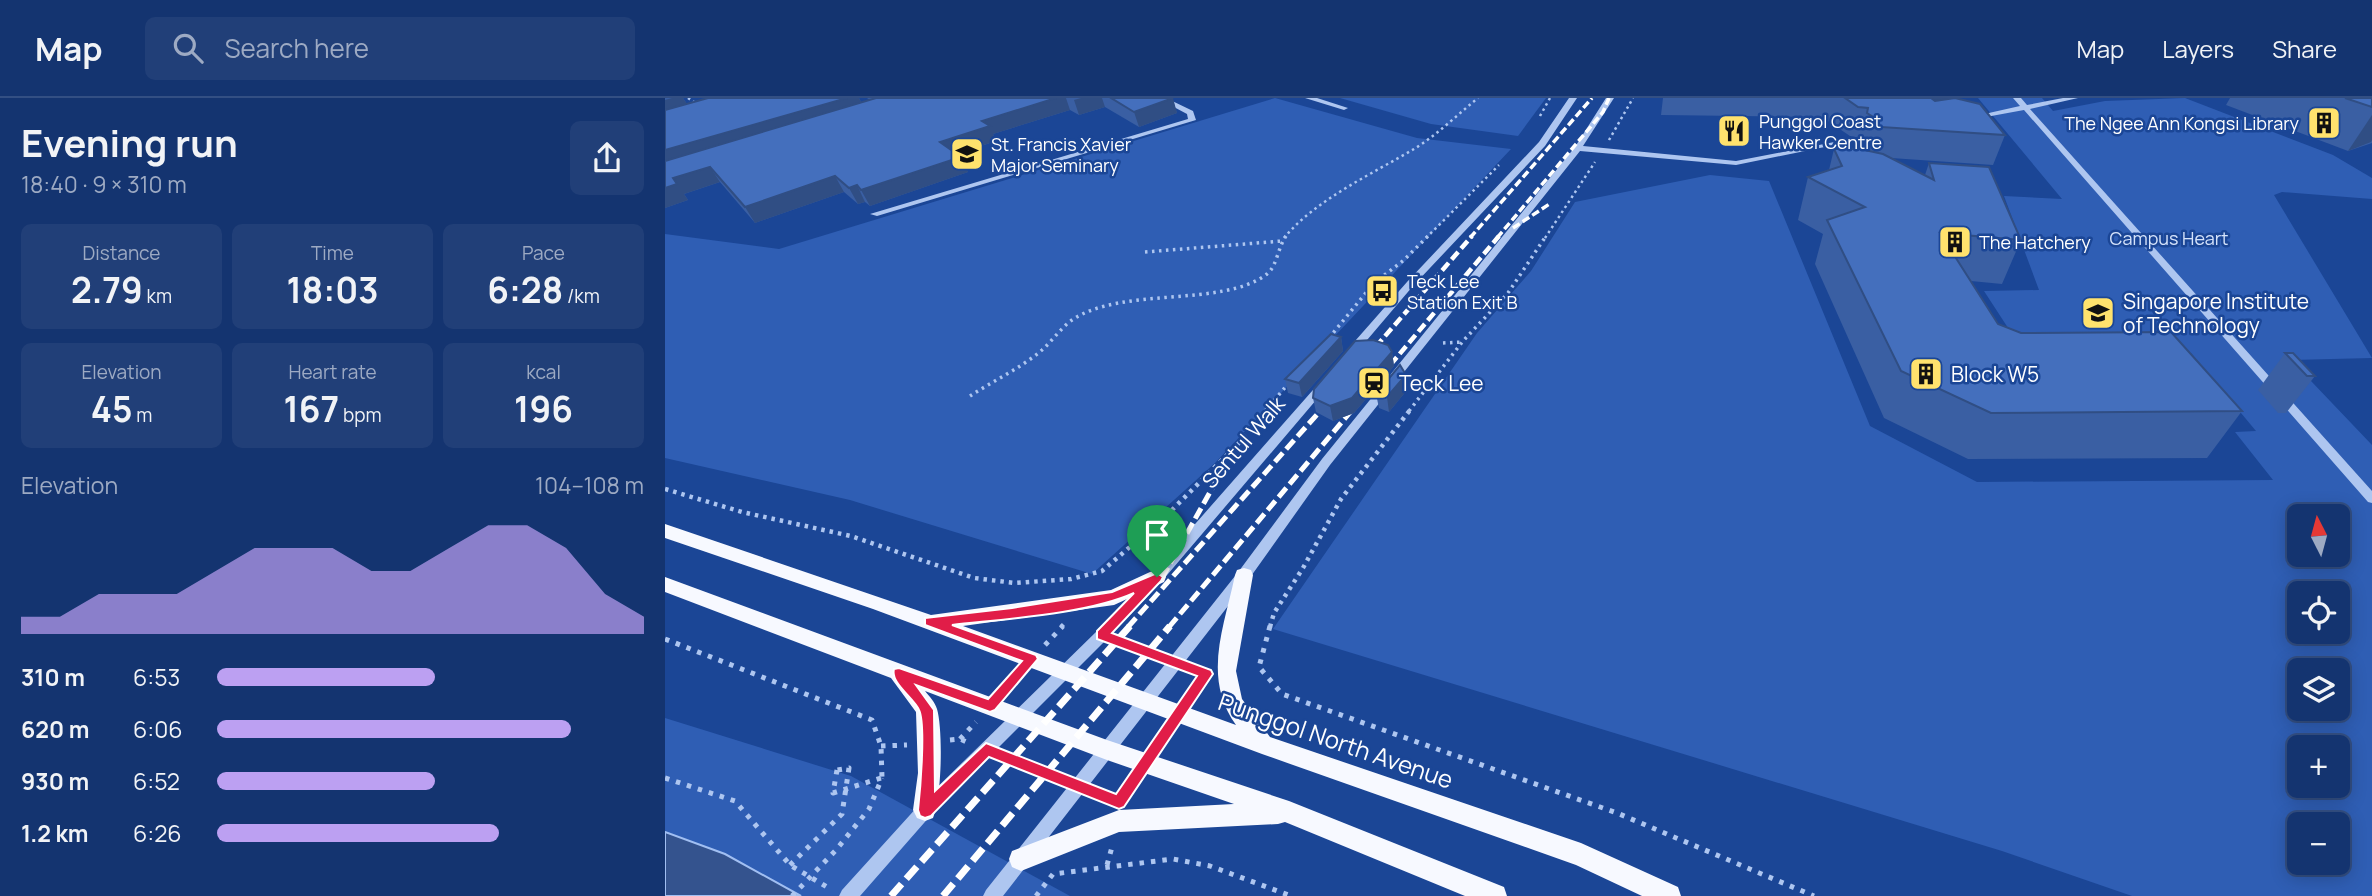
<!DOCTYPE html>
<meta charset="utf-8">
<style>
body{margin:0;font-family:Manrope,sans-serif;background:#213f78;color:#f1f3f6;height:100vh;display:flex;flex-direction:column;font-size:26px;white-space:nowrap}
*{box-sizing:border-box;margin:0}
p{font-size:23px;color:#9daac3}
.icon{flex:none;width:38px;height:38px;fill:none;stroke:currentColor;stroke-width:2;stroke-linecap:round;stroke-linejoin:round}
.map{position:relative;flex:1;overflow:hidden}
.details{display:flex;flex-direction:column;background:#143470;width:665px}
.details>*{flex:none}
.needle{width:46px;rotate:354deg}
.fabs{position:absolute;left:1622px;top:406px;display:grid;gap:14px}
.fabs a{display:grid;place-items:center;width:63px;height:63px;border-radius:10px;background:#143470;box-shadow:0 4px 18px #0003,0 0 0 2px #334f83;font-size:35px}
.pin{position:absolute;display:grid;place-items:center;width:60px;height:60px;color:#fff;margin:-72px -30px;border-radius:50% 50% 50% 0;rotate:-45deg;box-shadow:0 0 7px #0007}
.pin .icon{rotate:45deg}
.round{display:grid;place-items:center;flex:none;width:74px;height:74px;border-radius:10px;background:#213f78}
.headline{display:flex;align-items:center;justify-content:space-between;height:119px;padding:0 21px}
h1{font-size:38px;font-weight:700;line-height:52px}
.stats{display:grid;grid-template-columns:repeat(3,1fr);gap:10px;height:119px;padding:7px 21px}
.stats div{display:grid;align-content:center;border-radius:10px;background:#213f78;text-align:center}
.stats b{font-size:35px;font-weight:700}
.stats small{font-size:19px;font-weight:400}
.stats p{font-size:19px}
.chart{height:196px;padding:14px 21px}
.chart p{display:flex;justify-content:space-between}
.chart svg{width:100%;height:126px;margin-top:7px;fill:#bca0f2;opacity:.7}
ul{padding:0 21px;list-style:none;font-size:23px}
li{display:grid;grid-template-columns:112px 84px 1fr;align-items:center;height:52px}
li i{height:18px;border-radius:9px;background:#bca0f2}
header{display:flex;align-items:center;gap:42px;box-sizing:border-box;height:98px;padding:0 35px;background:#143470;border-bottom:2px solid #334f83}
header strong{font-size:33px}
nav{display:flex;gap:38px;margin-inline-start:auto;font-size:24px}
.search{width:490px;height:63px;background:#213f78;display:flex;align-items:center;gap:18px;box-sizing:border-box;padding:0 24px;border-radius:10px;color:#9daac3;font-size:26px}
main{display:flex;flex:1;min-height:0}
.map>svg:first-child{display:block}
.green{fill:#2f5eb4;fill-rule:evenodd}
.water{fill:#34538e;stroke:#a1bff2;stroke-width:2}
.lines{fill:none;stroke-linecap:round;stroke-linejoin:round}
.path-far3{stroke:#aec6f0;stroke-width:2.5;stroke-dasharray:2.5 3.5;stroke-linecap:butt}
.path-far2{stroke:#aec6f0;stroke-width:3.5;stroke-dasharray:2.5 4.5;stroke-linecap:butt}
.path-far1{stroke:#aec6f0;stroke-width:4.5;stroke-dasharray:3.5 5;stroke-linecap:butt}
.path{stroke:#aec6f0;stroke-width:5;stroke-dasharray:4.5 7;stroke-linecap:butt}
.minor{fill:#aec6f0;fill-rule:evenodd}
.major{fill:#f7f9ff;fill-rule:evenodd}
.rail-far3{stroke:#fff;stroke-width:3.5;stroke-dasharray:8 3.5;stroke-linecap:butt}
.rail-far2{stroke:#fff;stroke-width:4.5;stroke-dasharray:10 4.5;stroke-linecap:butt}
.rail-far1{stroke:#fff;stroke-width:5;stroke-dasharray:12 5;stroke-linecap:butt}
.rail{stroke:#fff;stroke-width:7;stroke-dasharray:16 7;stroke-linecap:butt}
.path-bridge{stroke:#aec6f0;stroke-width:5;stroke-dasharray:4.5 7;stroke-linecap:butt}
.wall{fill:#3a5fa3}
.shaded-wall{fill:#304e84}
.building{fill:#446fbd;stroke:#304e84;stroke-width:2}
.route{fill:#e11d48;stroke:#fff;stroke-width:2;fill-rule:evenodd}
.labels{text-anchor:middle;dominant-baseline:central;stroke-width:5;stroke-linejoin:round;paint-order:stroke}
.far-poi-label{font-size:18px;fill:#fff;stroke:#1b4696;text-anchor:start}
.far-park-label{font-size:18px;fill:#d5e3fb;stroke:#1b4696}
.poi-label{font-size:21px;fill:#fff;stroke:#1b4696;text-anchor:start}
.street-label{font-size:21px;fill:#fff;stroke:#1b4696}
.near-street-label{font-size:24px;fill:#fff;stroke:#1b4696}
</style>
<header>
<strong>Map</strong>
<div class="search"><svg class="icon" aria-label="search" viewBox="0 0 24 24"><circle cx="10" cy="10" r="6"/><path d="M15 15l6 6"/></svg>Search here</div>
<nav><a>Map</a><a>Layers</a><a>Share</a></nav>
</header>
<main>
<section class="details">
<div class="headline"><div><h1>Evening run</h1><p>18:40 · 9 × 310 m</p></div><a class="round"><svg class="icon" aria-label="share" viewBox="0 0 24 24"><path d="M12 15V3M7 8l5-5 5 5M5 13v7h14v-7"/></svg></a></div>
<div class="stats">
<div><p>Distance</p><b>2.79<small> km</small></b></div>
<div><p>Time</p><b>18:03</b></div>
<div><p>Pace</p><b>6:28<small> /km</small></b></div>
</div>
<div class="stats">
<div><p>Elevation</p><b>45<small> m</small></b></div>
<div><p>Heart rate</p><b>167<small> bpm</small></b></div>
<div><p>kcal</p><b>196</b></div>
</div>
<div class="chart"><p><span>Elevation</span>104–108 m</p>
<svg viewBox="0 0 160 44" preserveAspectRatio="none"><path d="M0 44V38L10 38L20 30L30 30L40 30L50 22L60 14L70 14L80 14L90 22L100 22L110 14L120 6L130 6L140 14L150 30L160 38V44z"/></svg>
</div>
<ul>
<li><b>310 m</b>6:53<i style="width:51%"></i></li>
<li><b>620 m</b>6:06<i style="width:83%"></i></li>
<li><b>930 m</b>6:52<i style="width:51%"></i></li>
<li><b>1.2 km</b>6:26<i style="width:66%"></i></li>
</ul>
</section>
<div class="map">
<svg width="1707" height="798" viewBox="0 0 1707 798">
<rect width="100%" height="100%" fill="#1b4696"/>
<g class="green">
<polygon points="610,0 752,40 846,51 550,365 427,476 185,402 0,360 0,136 114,151"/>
<polygon points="675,0 881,0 853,38 766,26"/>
<path d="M1313,0H1377L1388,13L1440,3L1520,0L1668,57L1707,80V101L1617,94L1609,97L1707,260L1626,262L1707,347V798H1467L1337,753L608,531L812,235L866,173L910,104L1045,77L1104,83L1205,328L1312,384L1608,382L1570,334L1591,333L1526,255L1360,256L1319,193L1374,192L1339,98L1397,101ZM1634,418H1673V457H1634ZM1634,495H1673V534H1634ZM1634,572H1673V611H1634ZM1634,649H1673V688H1634ZM1634,726H1673V765H1634Z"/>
<polygon points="0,620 186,678 405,798 0,798"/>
</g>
<polygon class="water" points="0,734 60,756 136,798 0,798"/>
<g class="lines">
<g class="path-far3">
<polyline points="23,0 32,6"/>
<polyline points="875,18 885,0"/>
<polyline points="944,42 968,0"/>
<path d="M619,140C650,102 707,76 749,51C772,37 792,17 813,0"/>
<polyline points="761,140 834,67"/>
<polyline points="880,140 930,64"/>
</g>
<g class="path-far2">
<polyline points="480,154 617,143"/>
<polyline points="664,240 709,185 739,162 763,138"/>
<polyline points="778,245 797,244"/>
<path d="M305,298C328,283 356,270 377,252C387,243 396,230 407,222C457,188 557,210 602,176C612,168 613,149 621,138"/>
<polyline points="600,313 623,286"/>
<polyline points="744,313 798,243 843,195 881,138"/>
</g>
<g class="path-far1">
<polyline points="0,391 77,414 186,438 309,480 350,485 406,481 437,473 503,416 573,346 602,312"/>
<polyline points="396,529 400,525"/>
<polyline points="605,529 609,515 638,470 676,401 745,312"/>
</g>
<g class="path">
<polyline points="605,528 594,569 617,596 952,715 1149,798"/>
<polyline points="0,541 207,622 216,648 217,680"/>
<polyline points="454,544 496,559"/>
<polyline points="380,547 398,528"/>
<polyline points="338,594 353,577"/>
<polyline points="524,601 541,576"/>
<polyline points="295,641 311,624"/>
<polyline points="285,642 295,641 304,645"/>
<polyline points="216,648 242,647"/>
<polyline points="492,648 503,632"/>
<polyline points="338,658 398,682"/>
<polyline points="0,680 70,703 125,767 167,792"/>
<polyline points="429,694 450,702"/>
<polyline points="455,703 470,681"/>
<polyline points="125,767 177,716 184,670 172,672"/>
<polyline points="442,767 447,749"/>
<polyline points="371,798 388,776 508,761 545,768 626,798"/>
</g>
<g class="minor">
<polygon points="492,0 501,0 528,13 531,22 212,118 205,116 523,21 522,16"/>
<polygon points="640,0 652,0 683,10 679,12"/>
<polygon points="904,0 912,0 880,48 748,188 691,255 683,255 683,251 742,184 874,44"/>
<polygon points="941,0 949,0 918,48 1071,63 1190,40 1194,42 1071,67 915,53 665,367 584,481 338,798 318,798 321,792 574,473 657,361 910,49"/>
<polygon points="1348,0 1356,0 1362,7 1398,0 1413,0 1365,11 1707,393 1707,405 1703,404 1359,12 1310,21 1306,19 1355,8"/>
<polygon points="659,283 664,286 663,288 497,483 442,541 266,717 195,798 174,798 177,792 254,707 432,533 487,475 655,284"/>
</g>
<g class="major">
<path d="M0,426L266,517L446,492L485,474L492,472L499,474L501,479L499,484L449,507L298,528L571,627C537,579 559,530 570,477L572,472L579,470L586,472L588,477L571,573L577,601L605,639L916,745L1013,789L1016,798H977L911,767L597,656L208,511L0,440Z"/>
<path d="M0,479L442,642L624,703L839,789L842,798H800L620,724L613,726L454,734L356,773L347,769L344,761L347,753L454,712L569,706L442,662L260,593C264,598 270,604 272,611C278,631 277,700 268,720L260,723L252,720L248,712L253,675L251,614L226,580L0,494Z"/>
</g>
<g class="rail-far3">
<polyline points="848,130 886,105"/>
<polyline points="805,140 927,0"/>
<polyline points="832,140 938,14 944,0"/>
</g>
<g class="rail-far2">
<polyline points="701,260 807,138"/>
<polyline points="716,278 834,138"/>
<polyline points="654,313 666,300"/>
<polyline points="685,313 695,302"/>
</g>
<g class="rail-far1">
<polyline points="497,480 563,362"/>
<polyline points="463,529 656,312"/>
<polyline points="504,529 687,312"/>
</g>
<g class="rail">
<polyline points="226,798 465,528"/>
<polyline points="278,798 505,528"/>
</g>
<g class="path-bridge">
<polyline points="172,672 168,695 216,680"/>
<polyline points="127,798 171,752 204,711 217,680"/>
</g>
</g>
<g class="wall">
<polygon points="0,0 18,0 22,6 43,0 194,0 196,4 205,2 202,0 507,0 512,15 474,29 440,9 414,17 405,12 328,36 331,43 292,56 303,74 205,108 200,104 193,106 179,94 90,125 55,84 19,96 23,102 0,110"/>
<polygon points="998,0 1285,0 1340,37 1328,67 1226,60 1260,77 1264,65 1356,142 1337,186 1306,183 1333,226 1356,235 1577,313 1542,360 1303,361 1219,320 1150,166 1158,136 1133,122 1143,79 1164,72 1169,51 1193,51 1195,40 1185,38 1157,19 996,17"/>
<polygon points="1565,0 1707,0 1707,45 1683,53 1561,7"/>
<polygon points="676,239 678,253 637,299 623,295 620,281"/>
<polygon points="727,254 729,268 689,315 668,323 651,314 648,300"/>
<polygon points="1620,255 1650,278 1621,315 1613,315 1593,292"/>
<polygon points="741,277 742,292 724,314 714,310 711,296"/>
</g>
<g class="shaded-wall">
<polygon points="7,0 18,0 26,12 0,20 0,2"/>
<polygon points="182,0 194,0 200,12 0,71 0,52"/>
<polygon points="391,0 401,0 405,12 328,36 331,43 282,59 275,44 317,23"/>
<polygon points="416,0 437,0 440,9 414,17 409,2"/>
<polygon points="508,0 512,15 474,29 469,14"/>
<polygon points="1230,0 1285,0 1283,5"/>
<polygon points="1707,17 1707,42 1706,44 1683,53"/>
<polygon points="296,59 303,74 205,108 196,92"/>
<polygon points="45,69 55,84 19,96 23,102 0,110 0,90 8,80"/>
<polygon points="170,78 179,94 90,125 80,109"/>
<polygon points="192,87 200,104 193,106 184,90"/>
<polygon points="676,239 678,253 637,299 634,285"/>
<polygon points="727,254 729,268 689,315 668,323 665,308"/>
<polygon points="741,277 742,292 724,314 722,299"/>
</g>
<g class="building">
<polygon points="43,0 182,0 0,52 0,12"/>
<polygon points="211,0 391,0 317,23 325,28 275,44 296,59 196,92 192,87 184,90 170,78 80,109 45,69 8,80 12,86 0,90 0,63"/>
<polygon points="446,0 508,0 469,14"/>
<polygon points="1180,0 1266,0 1270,3 1290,0 1315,6 1340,37 1200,28 1210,20 1202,15 1203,10 1193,9"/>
<polygon points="1680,0 1707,0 1707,9"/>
<polygon points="1169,51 1195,51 1218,56 1269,82 1264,65 1324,69 1356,142 1275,135 1333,226 1356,235 1506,234 1577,313 1326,315 1236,273 1162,122 1200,109 1143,79 1177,68"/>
<polygon points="666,236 676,239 634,285 620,281"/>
<polygon points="708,242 723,247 727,254 687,300 665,308 648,300 649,291 690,243"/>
<polygon points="1620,255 1628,255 1650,278 1642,278"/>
<polygon points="735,267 741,277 722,299 711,296"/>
</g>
<path class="route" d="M492,475L498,479L496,483L447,535L546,572L548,576L459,709L454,711L324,659L266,718L260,720L255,718L253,712C255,694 261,627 254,612C249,600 225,585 229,571L234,570L323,601L357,563L260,527V520L347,510L447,494ZM469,495L432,533V541L532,578L451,696L321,645L270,693L269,612L251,587L325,614L330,612L373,561L371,557L287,527C339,521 423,516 469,495Z"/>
<defs>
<symbol id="building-square" viewBox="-11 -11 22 22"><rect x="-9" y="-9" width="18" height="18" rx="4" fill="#ffe26d" stroke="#1b4696"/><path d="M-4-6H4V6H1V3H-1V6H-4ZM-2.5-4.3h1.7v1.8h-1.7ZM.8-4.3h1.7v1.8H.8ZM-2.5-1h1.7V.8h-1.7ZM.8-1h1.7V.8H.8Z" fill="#111"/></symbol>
<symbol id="restaurant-square" viewBox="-11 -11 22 22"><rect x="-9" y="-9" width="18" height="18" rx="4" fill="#ffe26d" stroke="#1b4696"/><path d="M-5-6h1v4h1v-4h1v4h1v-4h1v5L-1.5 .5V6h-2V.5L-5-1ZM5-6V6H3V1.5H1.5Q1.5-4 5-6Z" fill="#111"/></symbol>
<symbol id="school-square" viewBox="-11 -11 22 22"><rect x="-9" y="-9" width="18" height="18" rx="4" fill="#ffe26d" stroke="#1b4696"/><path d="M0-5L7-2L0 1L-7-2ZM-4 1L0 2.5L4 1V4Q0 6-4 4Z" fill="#111"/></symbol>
<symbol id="bus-square" viewBox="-11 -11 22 22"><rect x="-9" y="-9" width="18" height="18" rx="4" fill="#ffe26d" stroke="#1b4696"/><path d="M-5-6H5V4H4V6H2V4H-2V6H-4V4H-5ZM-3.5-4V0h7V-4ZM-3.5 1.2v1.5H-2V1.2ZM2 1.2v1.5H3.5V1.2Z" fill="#111"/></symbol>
<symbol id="university-square" viewBox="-11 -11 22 22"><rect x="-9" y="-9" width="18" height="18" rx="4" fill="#ffe26d" stroke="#1b4696"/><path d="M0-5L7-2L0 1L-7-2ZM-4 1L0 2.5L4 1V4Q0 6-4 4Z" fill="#111"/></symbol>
<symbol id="station-square" viewBox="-11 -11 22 22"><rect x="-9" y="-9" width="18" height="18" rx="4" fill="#ffe26d" stroke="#1b4696"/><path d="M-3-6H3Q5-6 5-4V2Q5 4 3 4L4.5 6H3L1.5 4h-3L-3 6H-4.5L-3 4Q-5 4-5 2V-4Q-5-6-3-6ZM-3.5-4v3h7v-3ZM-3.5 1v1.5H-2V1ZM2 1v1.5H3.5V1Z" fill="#111"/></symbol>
</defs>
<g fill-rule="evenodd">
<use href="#building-square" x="1640" y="6" width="38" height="38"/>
<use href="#restaurant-square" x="1050" y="14" width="38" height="38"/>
<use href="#school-square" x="283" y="37" width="38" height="38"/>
<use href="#building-square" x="1271" y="125" width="38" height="38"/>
<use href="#bus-square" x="698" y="174" width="38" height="38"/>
<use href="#university-square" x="1414" y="196" width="38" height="38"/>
<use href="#building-square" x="1242" y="257" width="38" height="38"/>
<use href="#station-square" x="690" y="266" width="38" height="38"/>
</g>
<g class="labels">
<g class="far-poi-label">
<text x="1094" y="23">Punggol Coast<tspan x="1094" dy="21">Hawker Centre</tspan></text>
<text x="1634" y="25" text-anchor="end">The Ngee Ann Kongsi Library</text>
<text x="326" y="46">St. Francis Xavier<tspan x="326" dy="21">Major Seminary</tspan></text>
<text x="1314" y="144">The Hatchery</text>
<text x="742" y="183">Teck Lee<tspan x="742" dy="21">Station Exit B</tspan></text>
</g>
<g class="far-park-label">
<text x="1504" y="140">Campus Heart</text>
</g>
<g class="poi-label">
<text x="1458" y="203">Singapore Institute<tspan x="1458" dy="24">of Technology</tspan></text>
<text x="1286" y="276">Block W5</text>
<text x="734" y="285">Teck Lee</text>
</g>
<g class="street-label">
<text transform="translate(578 344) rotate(-49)">Sentul Walk</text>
</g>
<g class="near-street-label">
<text transform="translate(671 642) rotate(19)">Punggol North Avenue</text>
</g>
</g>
</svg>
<div class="fabs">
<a><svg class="needle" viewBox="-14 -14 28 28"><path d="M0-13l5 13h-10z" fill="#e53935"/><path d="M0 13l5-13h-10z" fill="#9daac3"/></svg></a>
<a><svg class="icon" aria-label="locate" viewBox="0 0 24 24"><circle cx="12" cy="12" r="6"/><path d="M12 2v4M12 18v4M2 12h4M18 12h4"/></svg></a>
<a><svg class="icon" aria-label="layers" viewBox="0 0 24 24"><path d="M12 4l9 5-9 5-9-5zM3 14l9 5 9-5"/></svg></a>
<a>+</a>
<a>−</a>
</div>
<div class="pin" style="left:492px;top:479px;background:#1e9e55"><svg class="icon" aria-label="arrive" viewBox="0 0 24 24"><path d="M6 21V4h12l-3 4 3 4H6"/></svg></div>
</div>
</main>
